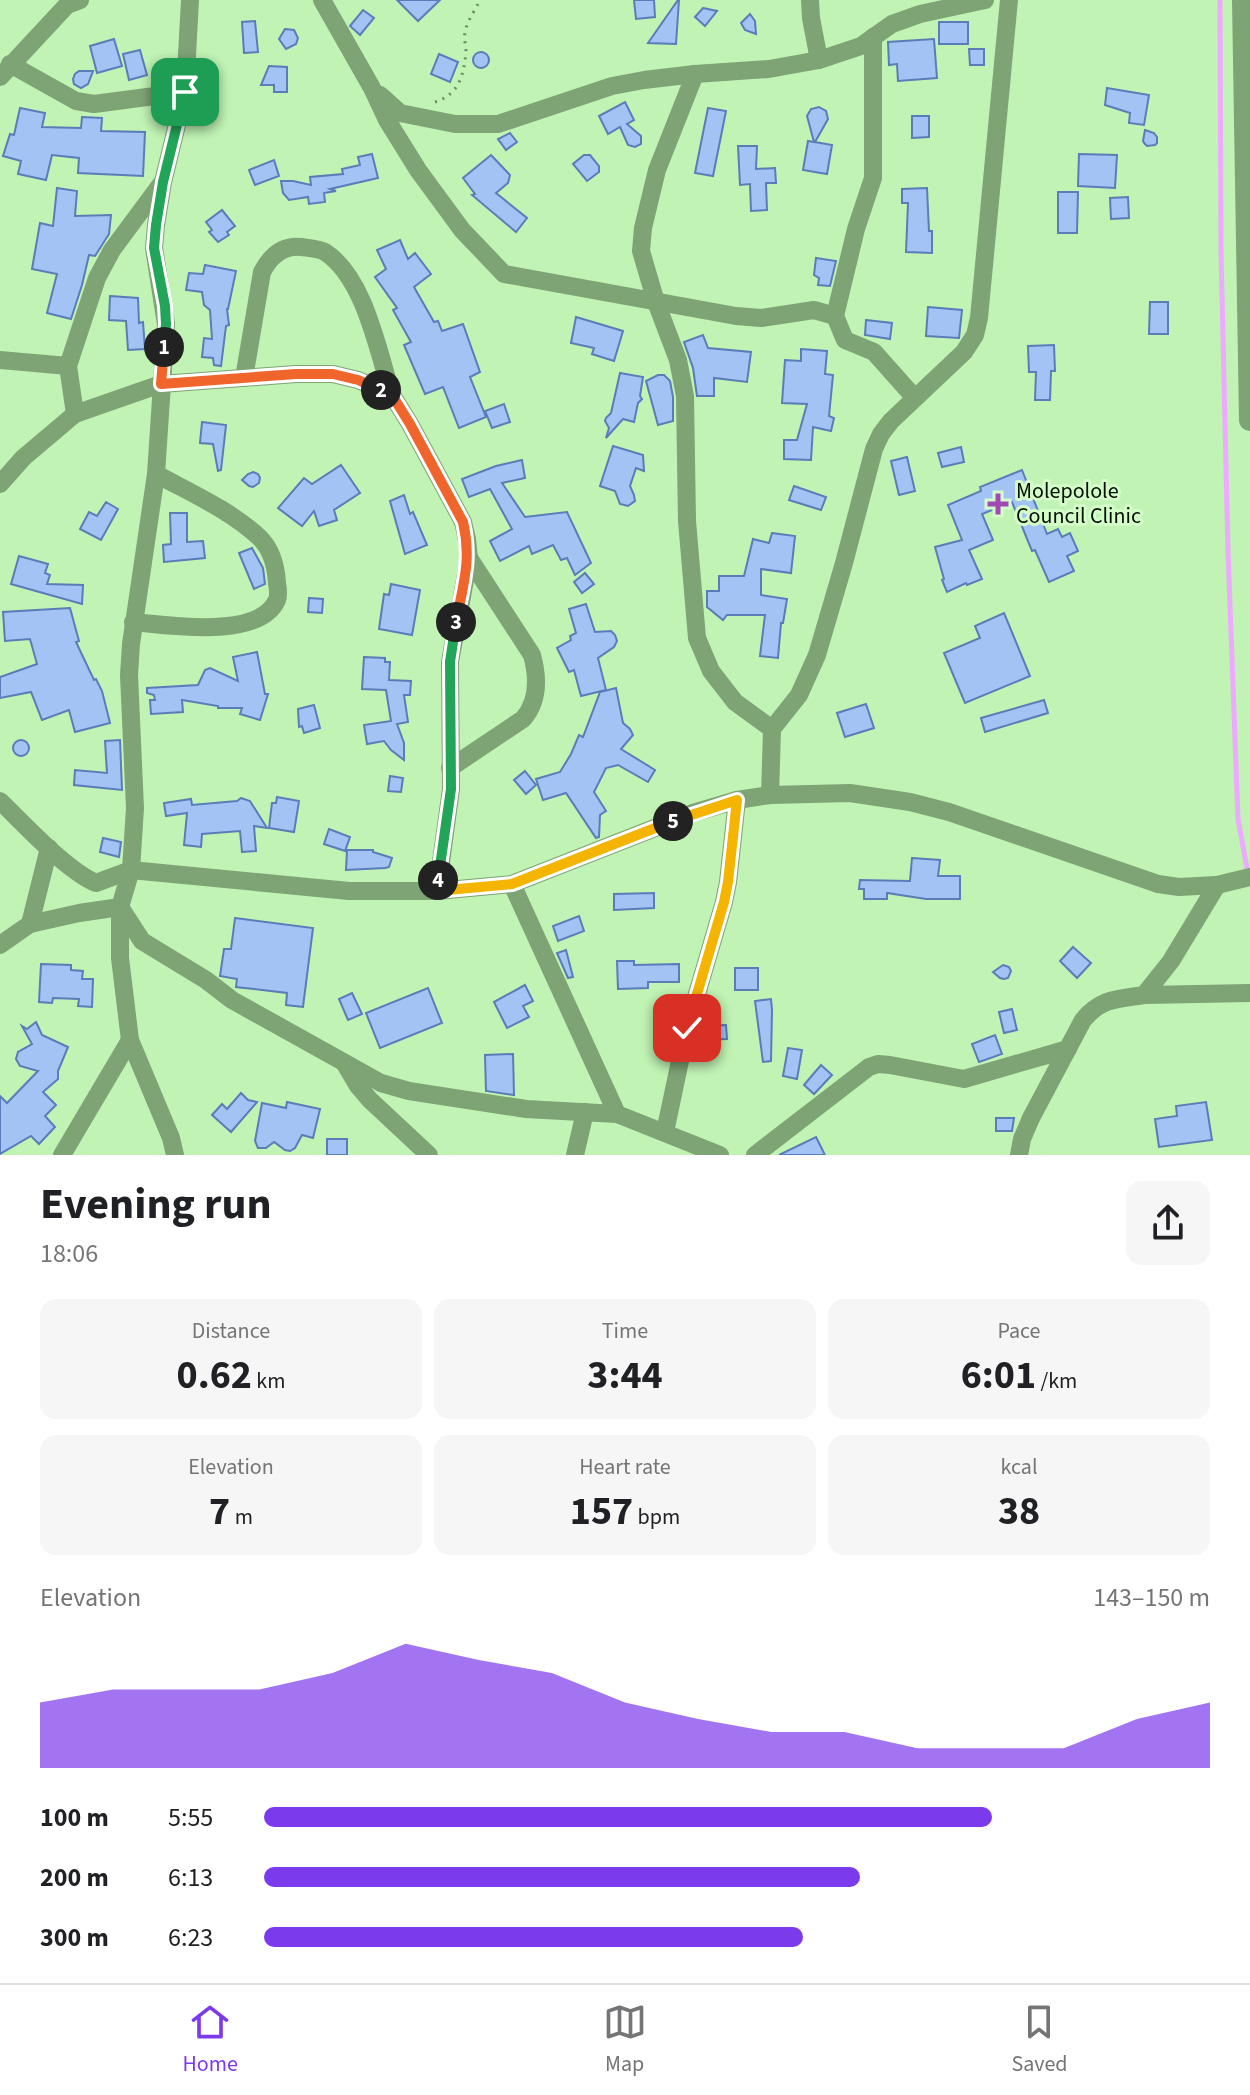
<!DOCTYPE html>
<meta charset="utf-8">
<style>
body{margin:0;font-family:"Source Sans 3",sans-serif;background:#f6f6f6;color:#202124;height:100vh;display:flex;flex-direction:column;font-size:30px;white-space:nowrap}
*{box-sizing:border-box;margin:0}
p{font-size:26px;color:#757577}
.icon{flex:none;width:44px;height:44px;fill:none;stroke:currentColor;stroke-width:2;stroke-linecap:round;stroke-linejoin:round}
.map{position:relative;height:1155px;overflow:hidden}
.details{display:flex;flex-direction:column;background:#fff;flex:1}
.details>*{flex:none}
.pin{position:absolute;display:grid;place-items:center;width:68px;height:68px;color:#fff;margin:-34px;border-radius:16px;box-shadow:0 4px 12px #0006}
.km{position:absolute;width:40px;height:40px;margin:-20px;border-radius:50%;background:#222;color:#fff;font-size:22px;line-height:40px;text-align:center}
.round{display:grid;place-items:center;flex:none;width:84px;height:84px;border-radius:16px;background:#f6f6f6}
.overview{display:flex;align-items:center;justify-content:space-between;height:136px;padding:0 40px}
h1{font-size:44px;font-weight:700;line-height:60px}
.figures{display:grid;grid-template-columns:repeat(3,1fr);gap:12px;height:136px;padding:8px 40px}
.figures div{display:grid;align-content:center;border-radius:16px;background:#f6f6f6;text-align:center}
.figures b{font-size:40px;font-weight:700}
.figures small{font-size:22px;font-weight:400}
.figures p{font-size:22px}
.chart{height:224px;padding:16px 40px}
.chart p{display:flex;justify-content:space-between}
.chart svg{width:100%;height:144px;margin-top:8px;fill:#7c3aed;opacity:.7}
ul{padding:0 40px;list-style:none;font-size:26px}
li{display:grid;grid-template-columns:128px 96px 1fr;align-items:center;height:60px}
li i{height:20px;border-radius:10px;background:#7c3aed}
.tab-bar{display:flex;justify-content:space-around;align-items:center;height:112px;border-top:2px solid #e0e0e0;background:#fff;font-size:22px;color:#757577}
.tab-bar a{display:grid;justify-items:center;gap:4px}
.tab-bar .current{color:#7c3aed}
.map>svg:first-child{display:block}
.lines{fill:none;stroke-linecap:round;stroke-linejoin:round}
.stream{stroke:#eaf;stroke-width:5}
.building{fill:#a4c3f5;stroke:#597db8;stroke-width:2}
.path{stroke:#6a8d62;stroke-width:3;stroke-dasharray:2 6;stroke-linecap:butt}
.minor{stroke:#7ea375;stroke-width:18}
.tertiary{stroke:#7ea375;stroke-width:22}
.split-1-casing{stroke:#fff;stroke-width:16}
.split-2-casing{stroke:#fff;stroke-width:16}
.split-3-casing{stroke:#fff;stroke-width:16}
.split-4-casing{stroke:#fff;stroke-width:16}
.split-5-casing{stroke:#fff;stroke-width:16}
.split-6-casing{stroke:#fff;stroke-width:16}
.split-1{stroke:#22a559;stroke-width:10}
.split-2{stroke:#f0652b;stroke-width:10}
.split-3{stroke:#f0652b;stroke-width:10}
.split-4{stroke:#22a559;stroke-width:10}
.split-5{stroke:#f5b400;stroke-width:10}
.split-6{stroke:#f5b400;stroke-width:10}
.poi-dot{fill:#a049b5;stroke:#d4fdca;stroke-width:3}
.labels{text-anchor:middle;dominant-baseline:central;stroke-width:6;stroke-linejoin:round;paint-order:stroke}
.poi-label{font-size:22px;fill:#021100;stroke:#d4fdca;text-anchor:start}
</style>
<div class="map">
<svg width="1250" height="1155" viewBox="0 0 1250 1155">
<rect width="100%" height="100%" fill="#c0f3b4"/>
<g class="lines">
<polyline class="stream" points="1220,0 1221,252 1228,552 1238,819 1248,874"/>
</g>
<g class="building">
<polygon points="397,0 440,0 418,21"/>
<polygon points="634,0 654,0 655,17 636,19"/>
<polygon points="679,0 676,44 648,43 678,0"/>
<polygon points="703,8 717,11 705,26 695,17"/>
<polygon points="363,10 374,18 360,35 350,26"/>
<polygon points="750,14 755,21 756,34 745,30 741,23"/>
<polygon points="255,21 258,52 244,53 242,22"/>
<rect x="939" y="22" width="29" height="22"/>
<polygon points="285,29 294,30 298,38 296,44 286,49 279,39"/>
<polygon points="114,39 122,66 97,73 90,46"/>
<polygon points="934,39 937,78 898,81 897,64 889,65 888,42"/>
<polygon points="969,49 984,49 984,65 970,65"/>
<polygon points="140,50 147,75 129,80 123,54"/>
<circle cx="481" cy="60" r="8"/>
<polygon points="439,54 458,62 450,82 431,74"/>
<polygon points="269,66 287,67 287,92 274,92 274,85 261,85"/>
<polygon points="79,71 93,71 88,84 81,88 74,84 73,79 75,74"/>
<polygon points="1107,88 1149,95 1144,125 1129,123 1130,113 1105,105"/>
<polygon points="625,102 634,120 627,124 641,136 641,144 635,147 628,145 620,127 608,134 599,116"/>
<polygon points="819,107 826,111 828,119 815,142 832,145 827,174 803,170 808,141 814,142 807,116 811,109"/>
<polygon points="20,108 45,113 42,127 81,128 82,117 102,118 101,131 145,132 143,176 78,173 79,158 52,155 46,180 18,174 21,161 3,156 10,134 14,135"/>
<polygon points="708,108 726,111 713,176 695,173"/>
<polygon points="912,116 929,116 929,137 912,138"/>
<polygon points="1145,130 1154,133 1157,137 1157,143 1155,145 1147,146 1145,144 1143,141"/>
<polygon points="510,133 517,142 506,150 498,139"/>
<polygon points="738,146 757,146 756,169 775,168 776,183 766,183 767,210 751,211 750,184 740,185"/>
<polygon points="372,154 378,178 330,189 336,191 324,193 325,202 309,204 308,197 289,200 283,193 281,181 293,181 311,185 310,177 343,174 342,169 360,165 358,157"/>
<polygon points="1079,154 1117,155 1115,188 1078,186"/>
<polygon points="491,155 510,175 508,183 496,193 527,218 516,232 472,195 475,194 463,178"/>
<polygon points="584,155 590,155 599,166 599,172 587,181 573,164"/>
<polygon points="274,160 279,176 255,185 249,170"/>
<polygon points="57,188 77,191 75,216 111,215 109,234 95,256 89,255 82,285 71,319 47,313 57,274 32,269 40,223 53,226"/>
<polygon points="927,188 929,231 932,231 932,253 906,252 908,203 902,203 902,189"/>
<polygon points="1058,192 1078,192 1077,233 1058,233"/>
<polygon points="1128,197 1129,218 1111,219 1110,198"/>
<polygon points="222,210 235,226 227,232 229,235 218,242 209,232 212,230 206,222"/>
<polygon points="400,240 408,259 415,253 431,274 414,287 434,322 438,321 442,331 463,324 480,372 470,377 486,417 459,428 443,387 425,394 404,345 411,342 393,310 397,308 375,277 386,269 377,250"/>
<polygon points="816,258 836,261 830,286 818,285 819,278 814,275"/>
<polygon points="205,265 236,271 228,309 227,309 229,325 226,326 221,366 214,365 213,358 202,357 204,338 212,339 210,310 204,305 202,292 186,290 189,273 203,274"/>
<polygon points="110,296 138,298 139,323 143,322 145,349 128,350 126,321 109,320"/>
<polygon points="1150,302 1168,302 1168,334 1149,334"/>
<polygon points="928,307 962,310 959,338 926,336"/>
<polygon points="576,317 623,331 614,361 592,354 594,348 571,343"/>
<polygon points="866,320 892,323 890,339 865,335"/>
<polygon points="703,335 708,348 751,352 747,382 714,378 714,396 697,396 693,368 684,342"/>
<polygon points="1054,345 1055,371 1051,371 1050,400 1035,400 1036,372 1029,372 1028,346"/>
<polygon points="801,349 827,351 825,374 833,375 829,416 834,418 831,431 813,427 811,460 784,459 784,440 797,440 807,404 782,403 785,360 801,361"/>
<polygon points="620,373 643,377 640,396 642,399 638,403 634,422 623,419 606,438 609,428 605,421 606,418 611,413"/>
<polygon points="658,375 664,375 670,381 673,397 673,421 658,425 646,381"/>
<polygon points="504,404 510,422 492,428 485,411"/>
<polygon points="202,422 226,425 221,470 218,471 213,444 200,443"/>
<polygon points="613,446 643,455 644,471 636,468 630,486 634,495 635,501 628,506 620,504 615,491 600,486"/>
<polygon points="961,447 964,462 942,467 938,453"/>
<polygon points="907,457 915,491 899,495 891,461"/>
<polygon points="522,460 525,478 502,483 525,517 567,512 591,563 575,575 567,558 561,560 553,545 532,554 529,546 500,561 490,541 512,529 490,489 469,497 462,479 496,466"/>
<polygon points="341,465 360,493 334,510 337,520 319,526 314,511 302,526 278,508 304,478 312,484"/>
<polygon points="1022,470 1047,534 1058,529 1062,537 1070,533 1078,551 1067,556 1074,571 1049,582 1035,550 1032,551 1012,502 982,514 993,540 969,550 982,579 967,585 966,583 947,592 942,580 944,579 935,547 962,540 948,505 981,491 980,487"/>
<polygon points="253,472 258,474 260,478 259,483 253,487 249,486 242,480 248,474"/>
<polygon points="794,486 826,497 821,510 789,500"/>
<polygon points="404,495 410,514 413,512 427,545 405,554 390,501"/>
<polygon points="106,502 118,509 101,540 80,529 89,512 97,516"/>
<polygon points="170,513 187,513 187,542 203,541 205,558 164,562 163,545 171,544"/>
<polygon points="772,533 795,536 791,573 761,569 761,595 787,599 783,623 781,623 778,658 760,656 765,615 727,615 723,620 707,607 707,591 719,591 719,576 744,576 753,539 769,543"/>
<polygon points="252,548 263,568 265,584 254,589 239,553"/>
<polygon points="19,556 48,564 45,573 50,575 47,584 83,585 82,604 11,584"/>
<polygon points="585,573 594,584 582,593 574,582"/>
<polygon points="391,584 420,590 412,635 379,629 384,594 389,595"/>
<polygon points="309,598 323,599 322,613 308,612"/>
<polygon points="586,604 595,632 611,631 615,635 617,641 614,647 598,658 606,690 581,696 574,670 569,672 557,648 571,640 570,636 576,633 569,609"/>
<polygon points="70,608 79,641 76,642 94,680 96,679 102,691 110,723 75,732 69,710 42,720 31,692 0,698 0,677 37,664 30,639 5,641 3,612"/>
<polygon points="1004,613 1030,676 965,703 944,653 980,638 975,626"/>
<polygon points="257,652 265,694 268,694 260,720 240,714 242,708 218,708 218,706 182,700 183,712 151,714 150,700 155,700 154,695 147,693 147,688 198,685 205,670 210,668 238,681 233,657"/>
<polygon points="364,657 385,658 385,662 390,662 389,680 411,681 410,695 404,695 408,722 397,724 404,743 404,760 391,750 384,741 367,744 364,725 391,721 386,690 362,689"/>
<polygon points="616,688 623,723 630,729 633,735 621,749 655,770 648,782 618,765 606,768 594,792 606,811 600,815 599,837 596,838 566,793 543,800 536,779 560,772 571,754 579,735 583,737 600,692"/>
<polygon points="1044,700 1048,713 985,732 981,718"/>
<polygon points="866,704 874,728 845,737 837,713"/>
<polygon points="314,705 320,728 304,733 302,726 299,727 298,709"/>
<circle cx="21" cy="748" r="8"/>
<polygon points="120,740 122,790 74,785 75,770 107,773 105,741"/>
<polygon points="525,771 536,785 526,794 514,780"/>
<polygon points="390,776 403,778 401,792 388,791"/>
<polygon points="277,797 299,801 294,832 269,828 272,803 276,803"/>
<polygon points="241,798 250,801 267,828 254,826 256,851 242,852 240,831 202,834 201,847 184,845 187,813 166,816 164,803 191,799 192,805 237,801"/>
<polygon points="329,829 350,837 345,851 324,844"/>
<polygon points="103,838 121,842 119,857 100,852"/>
<polygon points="347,850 373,850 373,852 392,858 389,867 385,868 346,870"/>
<polygon points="912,858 940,860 938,876 960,876 960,899 926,899 887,893 887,899 864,899 864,889 859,889 860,880 910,881"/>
<polygon points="654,893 654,908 614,910 614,894"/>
<polygon points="579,916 584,931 558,941 553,926"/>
<polygon points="235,918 313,928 303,1007 286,1005 287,993 236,987 237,979 220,976 224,949 231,949"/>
<polygon points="1073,947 1091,963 1077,978 1060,961"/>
<polygon points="566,950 573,977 568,978 557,953"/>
<polygon points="617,961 634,961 634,965 679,964 679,982 648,982 648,988 618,989"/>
<polygon points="41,964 71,965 71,970 83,971 82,979 93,979 92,1007 78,1006 79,999 53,998 52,1003 39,1002"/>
<polygon points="1003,965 1009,967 1011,971 1008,978 1004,979 1000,978 993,972"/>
<rect x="735" y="968" width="23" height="22"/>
<polygon points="525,985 533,1001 523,1006 529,1017 507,1028 494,1002"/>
<polygon points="428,988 442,1023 380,1048 366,1013"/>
<polygon points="352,993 362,1014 348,1020 339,999"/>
<polygon points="771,999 772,1010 771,1061 763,1062 755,1001"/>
<polygon points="1012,1009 1017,1030 1004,1033 999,1012"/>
<polygon points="36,1022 42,1035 68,1047 58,1071 58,1079 43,1092 56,1105 45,1116 55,1127 39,1144 31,1136 0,1154 0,1096 7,1103 38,1071 20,1066 16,1059 18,1052 32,1044 22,1026 27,1029"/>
<polygon points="726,1025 727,1039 698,1040 700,1026"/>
<polygon points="995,1035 1002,1054 979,1062 972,1044"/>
<polygon points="788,1048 802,1050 797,1079 783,1076"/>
<polygon points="513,1054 514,1095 486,1091 485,1055"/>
<polygon points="821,1065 832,1075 814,1094 804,1085"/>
<polygon points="241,1093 248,1100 257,1102 231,1132 212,1115 222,1104 227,1109"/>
<polygon points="287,1102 320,1109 313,1138 302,1135 295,1148 290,1151 285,1150 274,1142 266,1148 258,1148 255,1141 262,1103 286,1108"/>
<polygon points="1206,1102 1212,1140 1159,1147 1155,1119 1177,1116 1176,1106"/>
<polygon points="996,1118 1014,1118 1012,1131 996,1131"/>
<polygon points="816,1137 825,1155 779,1155"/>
<rect x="327" y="1139" width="20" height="16"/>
</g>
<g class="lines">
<path class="path" d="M435,102C459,94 463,77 466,53C466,45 463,37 466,28C469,18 476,9 480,0"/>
<g class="minor">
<polyline points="322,0 372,88 387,120 418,170 462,230 504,274 736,316 761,318 814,310 835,316 845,340 874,352 914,397"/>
<polyline points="810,0 811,18 819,60"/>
<polyline points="10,64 76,101 94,104 185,92"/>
<polyline points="695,74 657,170 643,228 641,251 656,302 678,360 685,396 687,521 697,638 711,671 735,702 772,729"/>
<polyline points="0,77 67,5 80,0"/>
<polyline points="380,95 400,113 455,124 498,124 612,86 644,80 695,74 769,69 819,60 861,46 892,24 920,14 985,0"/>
<polyline points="835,316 856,229 873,178 873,37"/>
<polyline points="0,360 68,366 75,414"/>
<polyline points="68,366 97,278 112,250 161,184"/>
<path d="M244,378L262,272C270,257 282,245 301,247C308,248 318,248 325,252C365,278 378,352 392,395"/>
<polyline points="0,484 23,458 75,414 161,384 296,374 333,374 358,380 392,395 410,424 463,522 467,539 469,558 450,662 451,789 437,891"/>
<path d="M133,622C169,625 259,640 277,600C279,595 278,589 277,583C276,566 272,550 260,538C230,510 191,493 156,474"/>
<path d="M450,768L523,719C539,701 538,677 532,655L469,558"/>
<polyline points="770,795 772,729 799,695 817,655 844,563 874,449 881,434 891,421 964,352 975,335 979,318 1009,0"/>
<path d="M0,801C25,825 66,870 96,883L131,870L349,891H437L512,884L693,813L737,800L770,795L850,793L910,802L949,812L1158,884L1179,887L1217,885L1250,877"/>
<polyline points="512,884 617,1114 720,1155"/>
<polyline points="30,924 49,848"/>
<polyline points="0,945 30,924 79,913 120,907 142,941 206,980 232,1000 381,1083 409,1091 526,1109 617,1114"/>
<polyline points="1144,995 1250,993"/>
<polyline points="345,1064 358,1086 370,1100 429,1155"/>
<polyline points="665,1132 687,1028 724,902 728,882 737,800"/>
<polyline points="62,1155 130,1040"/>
<polyline points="175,1155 171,1138 130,1040 120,958 120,907 131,870 135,808 129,675 131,644 156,474 166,324 154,248 156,225 163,182 185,92 190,0"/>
<polyline points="575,1155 585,1112"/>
<polyline points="755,1155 869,1067 878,1064 890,1065 964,1079 1068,1049"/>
<path d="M1019,1155L1022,1139L1031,1118L1083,1020C1101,998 1118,999 1144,995L1171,961L1217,885"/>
</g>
<polyline class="tertiary" points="1243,0 1250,420"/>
</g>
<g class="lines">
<defs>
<polyline id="split-1" points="164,347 166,324 165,306 154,248 156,225 163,182 185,92"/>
<polyline id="split-2" points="164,347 161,384 296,374 333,374 358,380 381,390"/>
<path id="split-3" d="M381,390L392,395L410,424L463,522C472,560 463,585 456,622"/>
<polyline id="split-4" points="438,880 451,789 450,662 456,622"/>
<polyline id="split-5" points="438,880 437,891 512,884 673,821"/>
<polyline id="split-6" points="673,821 737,800 728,882 724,902 687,1028"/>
</defs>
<use href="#split-1" class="split-1-casing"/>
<use href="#split-2" class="split-2-casing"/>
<use href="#split-3" class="split-3-casing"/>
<use href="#split-4" class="split-4-casing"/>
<use href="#split-5" class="split-5-casing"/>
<use href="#split-6" class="split-6-casing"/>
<use href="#split-1" class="split-1"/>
<use href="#split-2" class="split-2"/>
<use href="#split-3" class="split-3"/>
<use href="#split-4" class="split-4"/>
<use href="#split-5" class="split-5"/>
<use href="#split-6" class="split-6"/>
</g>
<path class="poi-dot" d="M994 492h8v8h8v8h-8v8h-8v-8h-8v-8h8z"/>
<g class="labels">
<g class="poi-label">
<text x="1016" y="491">Molepolole<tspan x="1016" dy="25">Council Clinic</tspan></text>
</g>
</g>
</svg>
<div class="pin" style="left:185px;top:92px;background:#1e9e55"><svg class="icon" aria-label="arrive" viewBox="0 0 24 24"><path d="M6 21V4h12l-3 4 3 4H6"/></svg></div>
<div class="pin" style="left:687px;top:1028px;background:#d93025"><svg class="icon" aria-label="check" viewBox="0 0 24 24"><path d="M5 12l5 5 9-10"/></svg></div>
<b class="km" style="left:164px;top:347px">1</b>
<b class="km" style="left:381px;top:390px">2</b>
<b class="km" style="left:456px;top:622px">3</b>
<b class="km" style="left:438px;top:880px">4</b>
<b class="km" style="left:673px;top:821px">5</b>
</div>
<section class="details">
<div class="overview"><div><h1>Evening run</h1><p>18:06</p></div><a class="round"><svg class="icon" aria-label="share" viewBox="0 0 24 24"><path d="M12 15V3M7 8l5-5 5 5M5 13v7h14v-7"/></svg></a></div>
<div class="figures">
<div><p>Distance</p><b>0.62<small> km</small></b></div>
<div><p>Time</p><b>3:44</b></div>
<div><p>Pace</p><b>6:01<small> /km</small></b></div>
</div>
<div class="figures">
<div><p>Elevation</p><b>7<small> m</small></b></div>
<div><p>Heart rate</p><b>157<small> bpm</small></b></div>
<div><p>kcal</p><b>38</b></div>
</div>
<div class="chart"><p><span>Elevation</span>143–150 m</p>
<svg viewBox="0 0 160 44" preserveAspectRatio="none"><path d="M0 44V24L10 20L20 20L30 20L40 15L50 6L60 11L70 15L80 24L90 29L100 33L110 33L120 38L130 38L140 38L150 29L160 24V44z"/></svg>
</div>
<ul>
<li><b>100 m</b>5:55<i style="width:77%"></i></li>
<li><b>200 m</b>6:13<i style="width:63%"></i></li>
<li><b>300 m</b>6:23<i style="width:57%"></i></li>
</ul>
</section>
<nav class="tab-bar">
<a class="current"><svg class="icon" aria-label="home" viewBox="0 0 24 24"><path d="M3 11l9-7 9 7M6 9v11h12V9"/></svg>Home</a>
<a><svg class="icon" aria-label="map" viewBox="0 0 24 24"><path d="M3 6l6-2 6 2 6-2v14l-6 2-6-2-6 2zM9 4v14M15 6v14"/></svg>Map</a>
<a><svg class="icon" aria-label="saved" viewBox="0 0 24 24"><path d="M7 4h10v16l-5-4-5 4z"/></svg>Saved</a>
</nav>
